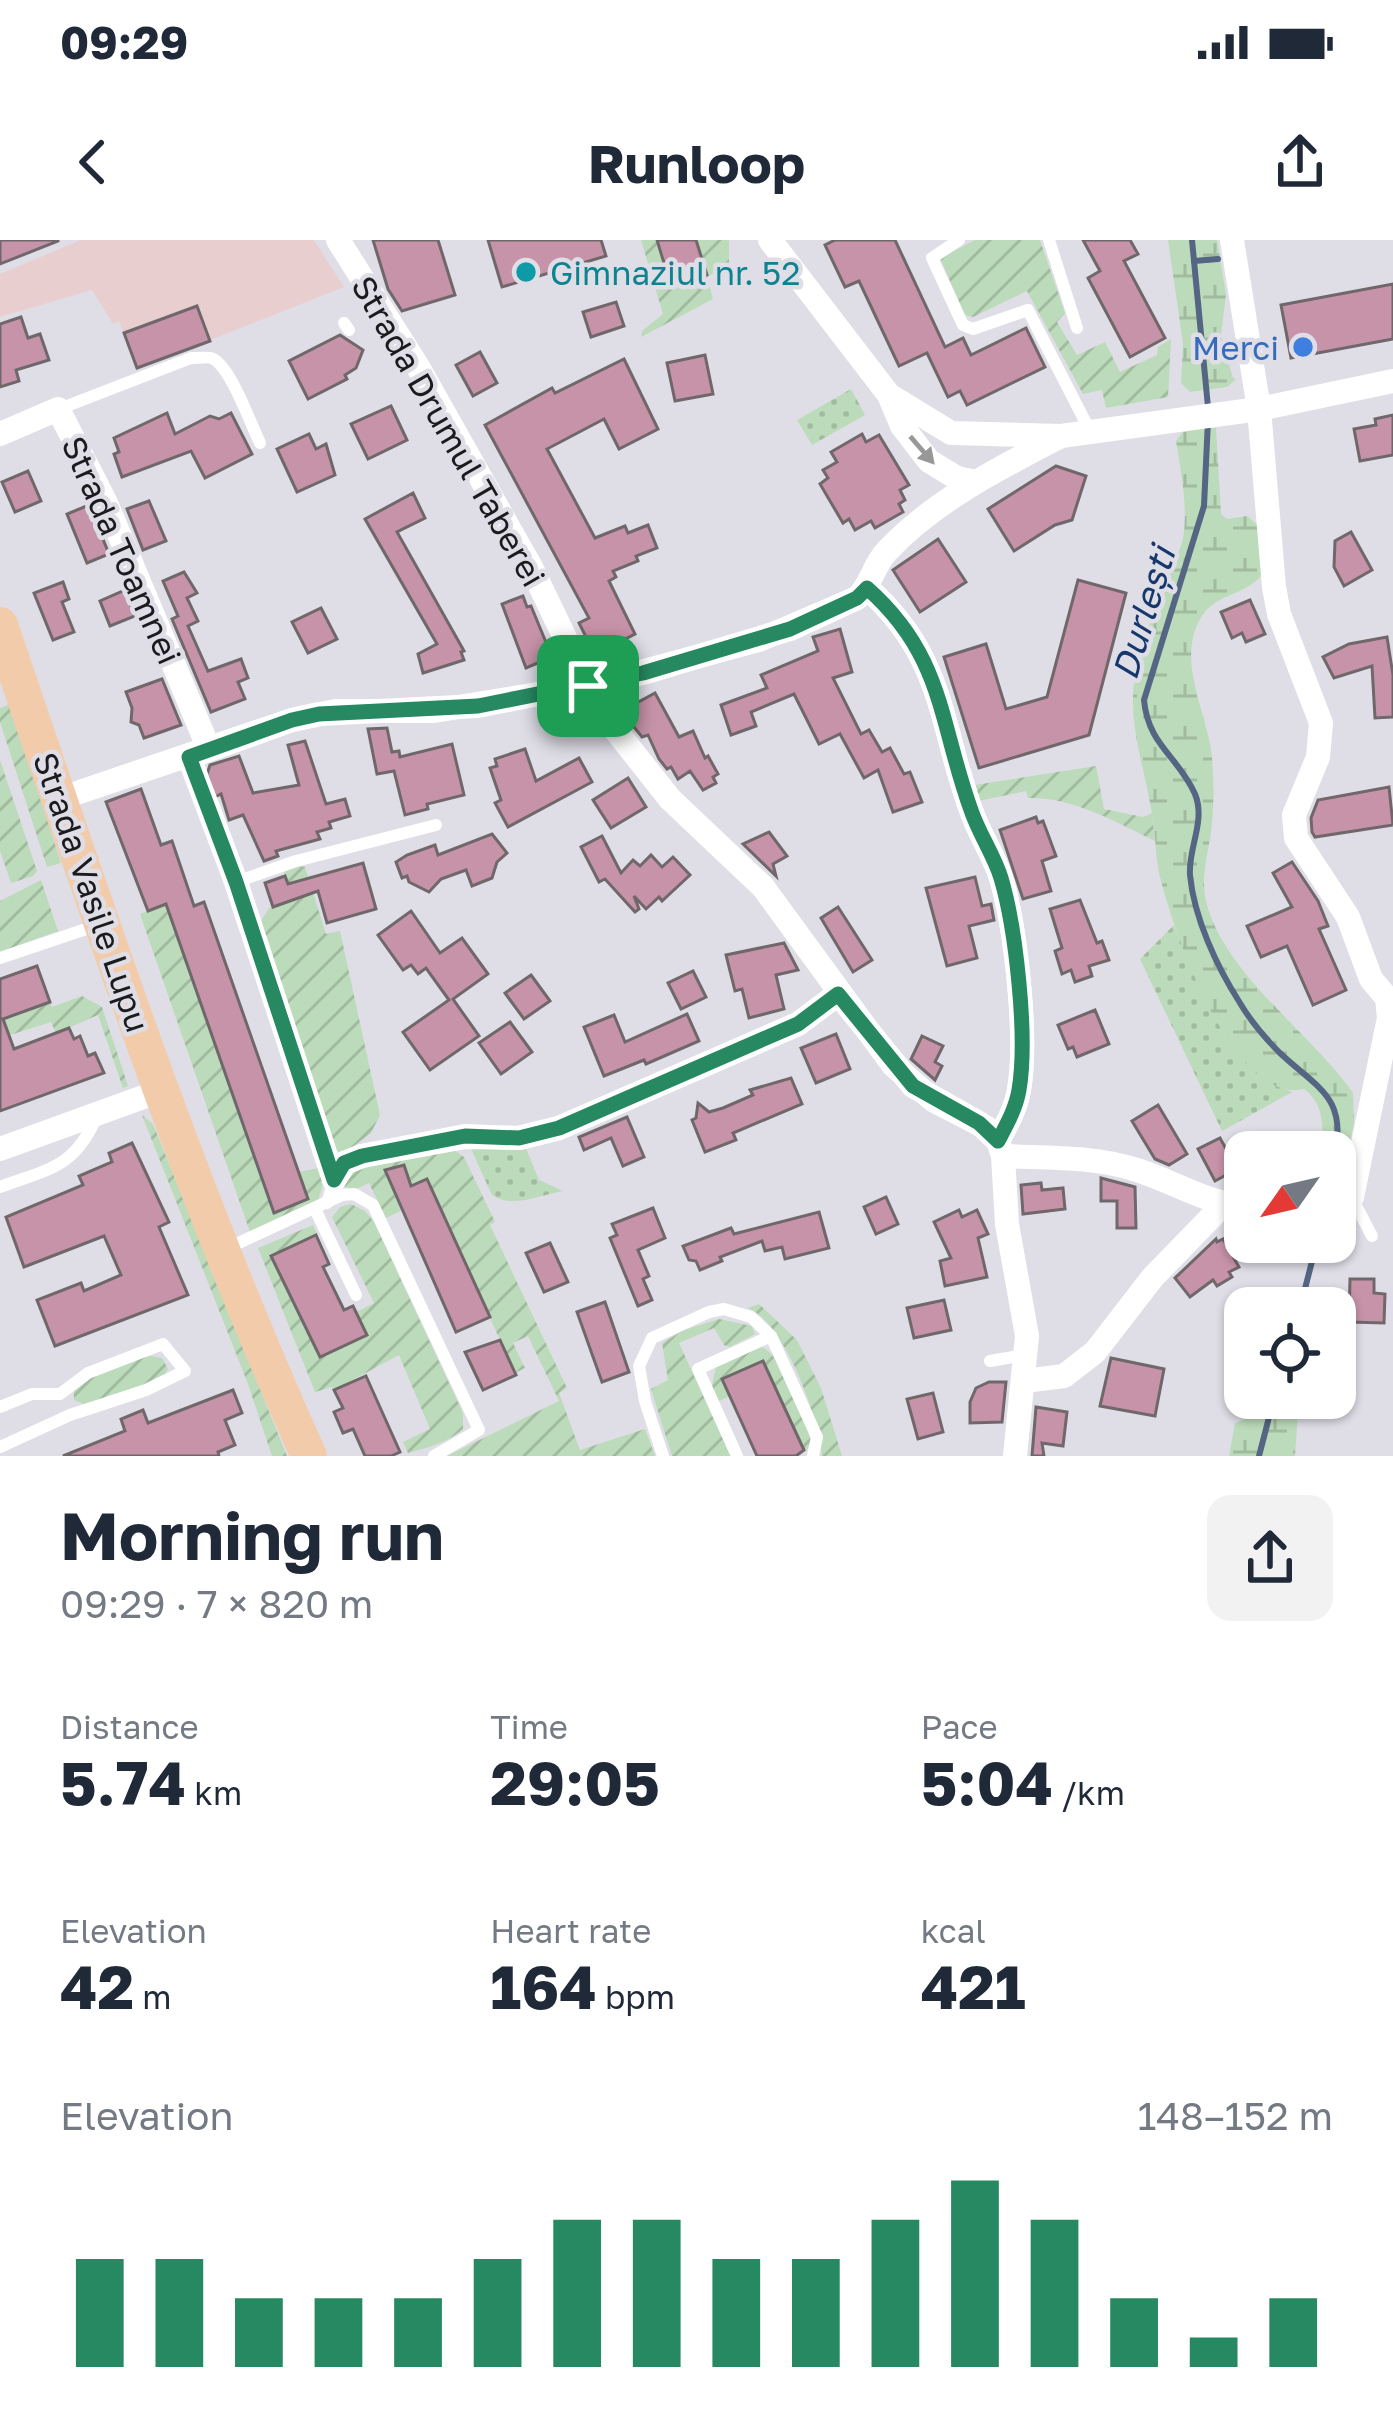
<!DOCTYPE html>
<meta charset="utf-8">
<style>
body{margin:0;font-family:"Golos Text",sans-serif;background:#f2f2f3;color:#1f2937;height:100vh;display:flex;flex-direction:column;font-size:45px;white-space:nowrap}
*{box-sizing:border-box;margin:0}
p{font-size:39px;color:#747a83}
.icon{flex:none;width:66px;height:66px;fill:none;stroke:currentColor;stroke-width:2;stroke-linecap:round;stroke-linejoin:round}
.map{position:relative;height:1216px;overflow:hidden}
.drawer{display:flex;flex-direction:column;background:#fff;flex:1}
.drawer>*{flex:none}
.needle{width:78px;rotate:236deg}
.buttons{position:absolute;left:1224px;top:891px;display:grid;gap:24px}
.buttons a{display:grid;place-items:center;width:132px;height:132px;border-radius:24px;background:#fff;box-shadow:0 3px 9px #0004;font-size:60px}
.pin{position:absolute;display:grid;place-items:center;width:102px;height:102px;color:#fff;margin:-51px;border-radius:24px;box-shadow:0 6px 18px #0006}
.round{display:grid;place-items:center;flex:none;width:126px;height:126px;border-radius:24px;background:#f2f2f3}
.overview{display:flex;align-items:center;justify-content:space-between;height:204px;padding:0 60px}
h1{font-size:66px;font-weight:700;line-height:90px}
.figures{display:grid;grid-template-columns:repeat(3,1fr);gap:18px;height:204px;padding:12px 60px}
.figures div{display:grid;align-content:center}
.figures b{font-size:60px;font-weight:700}
.figures small{font-size:33px;font-weight:400}
.figures p{font-size:33px}
.chart{height:336px;padding:24px 60px}
.chart p{display:flex;justify-content:space-between}
.chart svg{width:100%;height:216px;margin-top:12px;stroke:#278962;stroke-width:6}
.status{display:flex;justify-content:space-between;align-items:center;height:84px;padding:0 60px;background:#fff;direction:ltr}
.status svg{height:33px;fill:currentColor}
header{display:flex;justify-content:space-between;align-items:center;height:156px;padding:0 60px;background:#fff;font-size:54px;font-weight:700}
.map>svg:first-child{display:block}
.industrial{fill:#e9ced0}
.grass{fill:url(#grass-dots)}
.wetland{fill:url(#wetland-marsh)}
.garden{fill:url(#garden-furrows)}
.lines{fill:none;stroke-linecap:round;stroke-linejoin:round}
.stream{stroke:#546683;stroke-width:6}
.building{fill:#c793a9;stroke:#70676a;stroke-width:3}
.service{stroke:#fff;stroke-width:12}
.minor{stroke:#fff;stroke-width:24}
.primary{stroke:#f2cbab;stroke-width:36}
.oneway{fill:#989899}
.route-casing{stroke:#fff;stroke-width:24}
.route{stroke:#278962;stroke-width:15}
.culture-dot{fill:#0f9aa8;stroke:#dfdee7;stroke-width:4.5}
.shop-dot{fill:#3f7fe0;stroke:#dfdee7;stroke-width:4.5}
.labels{text-anchor:middle;dominant-baseline:central;stroke-width:9;stroke-linejoin:round;paint-order:stroke}
.culture-label{font-size:33px;fill:#0d838f;stroke:#dfdee7;text-anchor:start}
.shop-label{font-size:33px;fill:#366cbe;stroke:#dfdee7;text-anchor:end}
.street-label{font-size:33px;fill:#1b1a1d;stroke:#dfdee7}
.water-label{font-size:36px;font-style:italic;fill:#16386c;stroke:#dfdee7}
</style>
<div class="status"><b>09:29</b><svg viewBox="0 0 49 12"><path d="M0 12V9h3v3zM5 12V6h3v6zM10 12V3h3v9zM15 12V0h3v12zM26 1h20v11H26zM47 4h2v5h-2z"/></svg></div>
<header><svg class="icon" aria-label="back" viewBox="0 0 24 24"><path d="M15 5l-7 7 7 7"/></svg>Runloop<svg class="icon" aria-label="share" viewBox="0 0 24 24"><path d="M12 15V3M7 8l5-5 5 5M5 13v7h14v-7"/></svg></header>
<div class="map">
<svg width="1393" height="1216" viewBox="0 0 1393 1216">
<defs>
<pattern id="grass-dots" width="8" height="8" patternUnits="userSpaceOnUse" patternTransform="scale(3)"><rect width="8" height="8" fill="#bcdbba"/><path d="M2 2h.1M6 6h.1" fill="none" stroke="#a1bb9f" stroke-width="1.8" stroke-linecap="round"/></pattern>
<pattern id="wetland-marsh" width="20" height="14" patternUnits="userSpaceOnUse" patternTransform="scale(3)"><rect width="20" height="14" fill="#bcdbba"/><path d="M1 5h8M5 5V1M11 12h8M15 12V8" fill="none" stroke="#a1bb9f"/></pattern>
<pattern id="garden-furrows" width="10" height="10" patternUnits="userSpaceOnUse" patternTransform="scale(3)"><rect width="10" height="10" fill="#bcdbba"/><path d="M-1 1l2-2M0 10L10 0M9 11l2-2" fill="none" stroke="#a1bb9f"/></pattern>
</defs>
<rect width="100%" height="100%" fill="#dfdee7"/>
<polygon class="industrial" points="81,0 314,0 344,47 137,129 119,81 113,84 92,50 0,77 0,34"/>
<g class="grass">
<polygon points="851,149 865,175 812,205 797,180"/>
<path d="M1174,685C1199,748 1226,823 1292,852L1222,891L1140,719Z"/>
<path d="M525,906L539,940L563,951C539,955 513,969 492,955L471,909Z"/>
</g>
<g class="wetland">
<polygon points="1168,0 1217,0 1226,54 1221,96 1233,138 1236,139 1227,147 1190,152 1181,143 1183,104"/>
<path d="M1216,188L1221,274L1227,279L1247,276L1259,286L1262,335C1246,355 1215,354 1202,376C1176,417 1204,466 1211,509C1214,533 1214,559 1212,583C1210,607 1201,632 1205,656C1219,731 1312,793 1353,853L1354,883L1338,961H1335V912H1322C1323,889 1325,864 1304,849C1232,866 1173,689 1160,637C1155,616 1156,595 1152,574C1146,535 1132,496 1133,457C1134,423 1152,374 1165,343C1171,327 1182,309 1184,292C1187,263 1181,230 1176,201L1184,190Z"/>
<polygon points="1256,1158 1299,1158 1295,1216 1229,1216 1235,1183 1248,1178"/>
</g>
<g class="garden">
<polygon points="641,0 657,0 707,35 696,0 729,0 729,29 707,36 713,59 641,97 642,91 663,74"/>
<polygon points="975,0 1040,0 1065,73 1057,82 1077,115 1105,102 1120,132 1157,115 1158,107 1171,99 1168,157 1106,168 1102,150 1083,154 1027,51 973,77 965,75 940,18"/>
<polygon points="10,464 61,623 47,627 0,482 0,468"/>
<polygon points="0,520 37,631 33,636 11,643 0,611"/>
<path d="M1096,526L1104,569L1143,577L1152,573L1155,601C1116,582 1073,557 1028,558L1026,551L978,561L975,545Z"/>
<polygon points="299,626 305,627 326,694 340,691 380,875 371,893 342,915 328,902 255,691 269,668 293,660 284,632"/>
<polygon points="41,640 58,691 0,712 0,661"/>
<polygon points="172,662 275,972 308,960 299,932 323,927 325,938 317,964 250,992 140,674"/>
<polygon points="82,756 102,767 128,846 123,848 98,775 56,793 51,782 10,795 7,788 0,790 0,779 50,762 52,767"/>
<polygon points="142,875 153,884 287,1216 272,1216 248,1144"/>
<polygon points="451,908 464,917 495,982 490,985 567,1148 559,1153 580,1210 645,1189 655,1216 447,1216 559,1161 528,1096 513,1103 525,1128 515,1133 427,939 394,954 401,971 386,978 369,943 354,950 343,946 349,927"/>
<path d="M351,964L365,971L374,982L463,1173V1189C449,1202 427,1208 408,1213L403,1202L430,1189L399,1115L334,1150L332,1147L315,1152L258,1008L313,985L317,994L272,1016L320,1117L366,1095L356,1072L374,1063L332,977L340,967Z"/>
<path d="M759,1064L797,1100L821,1148L842,1216H822C819,1178 785,1083 748,1068Z"/>
<polygon points="719,1079 752,1086 755,1094 730,1107 724,1105 714,1088 679,1103 731,1216 672,1216 651,1149 668,1140 662,1103 684,1090"/>
<path d="M761,1106C784,1116 803,1179 812,1203L805,1212L763,1121L723,1139L730,1156L719,1161L712,1146L716,1126Z"/>
<path d="M151,1116L162,1118L168,1129L162,1139L86,1165L74,1160V1149C95,1133 124,1119 151,1116Z"/>
</g>
<g class="lines">
<g class="stream">
<polyline points="1192,0 1208,167"/>
<polyline points="1194,21 1218,19"/>
<path d="M1208,180L1204,266L1144,460C1148,505 1178,516 1195,554C1206,581 1188,608 1190,635C1194,678 1217,727 1240,763C1250,780 1266,799 1280,813C1318,849 1347,856 1335,917"/>
<polyline points="1300,1068 1317,1002"/>
<polyline points="1259,1216 1274,1158"/>
</g>
</g>
<g class="building">
<polygon points="0,0 58,0 58,1 0,24"/>
<polygon points="373,0 438,0 455,55 402,71 388,49"/>
<polygon points="488,0 601,0 606,16 502,47"/>
<polygon points="657,0 696,0 707,35 671,46"/>
<polygon points="835,0 895,0 945,107 963,98 971,115 1026,88 1045,127 967,165 960,151 948,157 927,113 899,126 859,41 845,47 825,5"/>
<polygon points="1083,0 1130,0 1138,14 1124,21 1165,98 1130,117 1088,38 1100,31"/>
<polygon points="1393,44 1393,99 1291,118 1281,65"/>
<polygon points="616,62 624,86 591,97 583,72"/>
<polygon points="197,66 210,101 137,128 124,93"/>
<polygon points="21,77 28,98 40,94 49,120 16,130 19,141 0,147 0,84"/>
<polygon points="340,95 363,110 356,128 345,135 347,139 308,159 289,121"/>
<polygon points="480,112 497,143 473,156 456,125"/>
<polygon points="705,115 713,154 675,161 667,123"/>
<polygon points="624,119 658,189 619,209 604,179 547,209 595,298 625,286 628,293 648,285 657,308 636,316 638,321 613,331 616,337 609,341 635,394 603,410 590,405 579,383 589,378 485,185 552,148 555,153"/>
<polygon points="391,166 407,200 368,219 351,184"/>
<polygon points="167,173 175,194 210,176 219,179 231,173 252,214 205,238 191,211 122,237 114,214 119,212 114,198"/>
<polygon points="1393,175 1393,215 1360,221 1354,189 1376,185 1375,179"/>
<polygon points="309,194 316,209 326,204 335,235 297,252 277,209"/>
<polygon points="862,194 866,202 879,195 909,245 900,250 905,260 899,264 903,272 875,288 871,281 855,290 849,279 843,283 820,244 828,238 823,230 837,222 831,212"/>
<polygon points="1056,226 1086,236 1072,280 1055,285 1014,311 988,269"/>
<polygon points="28,231 41,261 15,272 2,242"/>
<polygon points="413,253 425,278 397,292 464,411 461,412 464,420 423,433 418,414 437,404 365,279"/>
<polygon points="149,261 166,301 143,310 127,269"/>
<polygon points="89,265 109,314 87,323 67,274"/>
<polygon points="1351,292 1372,330 1344,346 1334,327 1335,301"/>
<polygon points="938,299 966,342 920,372 893,330"/>
<polygon points="184,332 197,353 187,358 198,381 188,386 208,431 241,419 248,438 238,442 245,459 211,472 172,379 178,376 163,341"/>
<polygon points="1078,340 1126,353 1089,495 979,528 944,417 986,404 1006,469 1047,457"/>
<polygon points="63,342 69,359 62,362 74,392 53,400 34,353"/>
<polygon points="125,350 135,376 110,386 100,361"/>
<polygon points="523,356 527,367 531,366 552,417 526,428 502,364"/>
<polygon points="1250,360 1265,394 1246,402 1242,393 1232,398 1221,372"/>
<polygon points="321,368 337,399 308,413 292,382"/>
<polygon points="840,389 852,432 833,438 861,494 869,490 882,512 890,508 904,534 910,532 922,562 893,572 878,530 864,538 840,494 819,504 794,454 751,472 756,486 731,495 721,465 767,448 761,435 818,411 813,397"/>
<polygon points="1387,397 1393,435 1393,477 1375,478 1372,426 1334,438 1323,417 1349,404"/>
<polygon points="162,439 181,485 144,498 139,485 131,482 132,468 126,452"/>
<polygon points="655,453 679,497 693,491 705,518 708,516 718,534 713,537 716,543 703,550 690,531 678,539 671,527 667,529 659,519 648,495 642,497 630,482 628,479 637,474 633,465"/>
<polygon points="387,488 392,512 399,511 400,517 452,504 464,555 427,564 428,569 405,575 394,531 377,534 368,489"/>
<polygon points="305,501 326,564 345,559 350,576 329,582 331,588 317,592 320,599 276,611 278,616 264,621 243,575 229,580 221,554 215,557 207,534 210,525 239,516 253,553 299,545 288,505"/>
<polygon points="525,509 536,541 579,518 592,542 508,587 495,563 501,560 490,528 497,526 495,519"/>
<polygon points="628,538 646,567 611,588 593,560"/>
<polygon points="1389,547 1393,585 1315,597 1312,592 1311,578 1318,560"/>
<polygon points="141,549 161,605 172,601 194,666 204,662 308,959 274,973 166,664 148,671 106,562"/>
<polygon points="1036,577 1038,583 1043,581 1056,616 1042,621 1051,651 1023,659 1000,590"/>
<polygon points="769,592 787,616 773,624 776,636 743,604"/>
<polygon points="492,594 507,613 497,622 492,638 472,646 466,630 441,639 429,652 409,642 407,636 402,638 396,622 407,615 435,605 438,615"/>
<polygon points="602,596 621,633 633,620 640,626 651,615 662,627 673,617 690,635 662,661 659,657 646,669 634,656 639,669 635,672 605,639 599,642 581,607"/>
<polygon points="1292,622 1318,661 1328,686 1319,689 1346,750 1313,765 1287,706 1261,717 1247,686 1292,667 1273,633"/>
<polygon points="363,623 376,669 327,683 318,651 273,667 265,643 285,636 288,644"/>
<polygon points="975,637 982,666 991,664 994,680 969,686 977,718 947,726 926,648"/>
<polygon points="1080,660 1097,703 1102,701 1109,720 1089,726 1092,736 1075,742 1071,730 1062,734 1055,711 1062,708 1050,669"/>
<polygon points="838,667 872,720 853,732 821,678"/>
<polygon points="411,671 440,713 462,698 488,734 453,759 479,796 430,830 403,792 449,760 426,728 418,734 411,725 403,730 378,695"/>
<polygon points="784,703 798,730 776,735 784,769 749,778 742,749 735,751 726,715"/>
<polygon points="37,726 50,762 3,779 14,809 69,788 74,799 80,796 88,816 95,813 104,833 0,871 0,739"/>
<polygon points="693,731 706,757 681,769 668,743"/>
<polygon points="531,735 550,761 524,779 505,753"/>
<polygon points="1095,770 1109,804 1077,817 1073,807 1068,809 1058,785"/>
<polygon points="687,774 699,801 646,824 644,820 604,836 584,787 614,775 625,802"/>
<polygon points="510,782 532,812 501,834 479,803"/>
<polygon points="836,794 850,829 816,843 801,808"/>
<polygon points="922,796 943,806 935,822 942,826 935,840 911,819"/>
<polygon points="791,838 802,864 733,893 736,900 705,912 692,880 696,878 698,863 709,872 723,868 753,855 750,850"/>
<polygon points="1158,865 1187,914 1169,925 1155,919 1132,881"/>
<polygon points="627,877 644,917 623,926 611,898 584,910 579,897"/>
<polygon points="1220,898 1237,929 1215,941 1198,909"/>
<polygon points="132,903 169,982 159,987 188,1055 55,1106 37,1060 81,1043 84,1051 121,1035 104,996 24,1027 6,977 83,945 79,936 112,922 109,913"/>
<polygon points="404,925 411,946 427,939 490,1077 456,1092 385,930"/>
<polygon points="1101,938 1135,947 1136,988 1117,988 1117,961 1101,961"/>
<polygon points="1041,943 1042,950 1063,948 1065,969 1023,974 1021,945"/>
<polygon points="886,957 898,984 876,994 864,967"/>
<polygon points="653,968 665,998 638,1010 649,1036 643,1039 652,1060 638,1066 610,998 617,995 612,984"/>
<polygon points="959,970 962,977 977,970 988,994 978,998 987,1037 945,1046 940,1021 951,1018 934,982"/>
<polygon points="819,972 829,1008 785,1019 782,1007 765,1011 762,1001 720,1017 722,1021 700,1030 696,1021 689,1020 683,1006 731,988 734,994"/>
<polygon points="316,995 329,1024 323,1027 344,1070 353,1066 367,1095 320,1117 271,1016"/>
<polygon points="1216,999 1217,1002 1223,999 1239,1027 1229,1032 1232,1037 1217,1046 1213,1040 1190,1057 1175,1038"/>
<polygon points="550,1003 568,1042 544,1052 526,1013"/>
<polygon points="1350,1039 1374,1039 1374,1053 1385,1054 1384,1083 1349,1082"/>
<polygon points="944,1060 951,1090 914,1098 907,1068"/>
<polygon points="605,1062 629,1132 602,1142 577,1072"/>
<polygon points="500,1100 516,1135 483,1150 465,1112"/>
<polygon points="1111,1118 1164,1129 1155,1176 1100,1166"/>
<polygon points="763,1121 804,1210 796,1216 757,1216 722,1139"/>
<polygon points="366,1136 400,1212 391,1216 365,1216 353,1189 343,1193 334,1172 343,1168 334,1150"/>
<polygon points="989,1142 1006,1142 1002,1182 970,1183 970,1162 976,1148"/>
<polygon points="233,1150 242,1173 225,1180 235,1205 218,1212 219,1216 63,1216 125,1191 121,1179 143,1170 148,1183"/>
<polygon points="933,1153 943,1192 918,1199 907,1159"/>
<polygon points="1036,1167 1067,1172 1063,1206 1042,1203 1044,1216 1032,1216"/>
</g>
<g class="lines">
<g class="service">
<polyline points="959,0 932,18 963,85 973,89 1028,70 1090,191"/>
<polyline points="1049,0 1077,88"/>
<polyline points="344,83 349,90"/>
<path d="M59,169L191,118C193,118 209,117 211,118C230,124 251,185 260,203"/>
<polyline points="189,517 236,642 334,940 327,963"/>
<polyline points="236,642 296,621 436,585"/>
<polyline points="0,718 95,686"/>
<path d="M0,947C48,929 74,928 96,878"/>
<polyline points="1352,958 1372,996"/>
<polyline points="315,969 356,1055"/>
<polyline points="228,1008 342,955 354,954 373,965 479,1190 434,1216"/>
<polyline points="990,1121 1024,1115"/>
<polyline points="0,1167 32,1154 60,1154 88,1133 163,1104 185,1131 146,1150 70,1175 0,1207"/>
<polyline points="663,1216 645,1161 639,1126 652,1098 709,1072 724,1069 751,1077 771,1096 817,1197 813,1216"/>
<polyline points="737,1216 698,1129 771,1096"/>
</g>
<g class="minor">
<polyline points="338,0 418,127 532,329 588,446 617,492 670,559 763,647 893,825 933,860 987,888 998,901 1003,916 1007,984 1027,1096 1015,1216"/>
<polyline points="770,0 889,155 902,186 929,221 957,238 976,242"/>
<polyline points="1232,0 1259,169 1274,347 1279,374 1321,483 1318,517 1294,575 1296,598 1348,677 1371,739 1387,758 1389,778 1352,957 1335,967"/>
<polyline points="889,155 951,193 1061,196 1259,169 1393,141"/>
<polyline points="0,194 58,169 106,263 209,509"/>
<path d="M867,348C944,416 939,482 971,570C979,594 994,615 1001,638C1016,688 1028,799 1019,850C1016,868 1007,884 998,901"/>
<path d="M59,559L292,480L336,471H434L588,446L759,400L857,358C871,345 873,326 887,311C935,260 1000,228 1061,196"/>
<polyline points="0,909 160,851"/>
<path d="M1003,916C1047,918 1094,916 1137,930C1175,942 1204,963 1245,966"/>
<polyline points="334,940 345,923 362,916 465,897 519,898 559,888 798,784 838,754"/>
<polyline points="1024,1141 1064,1136 1095,1112 1153,1037 1223,965"/>
</g>
<path class="primary" d="M0,385C95,665 187,946 309,1216"/>
</g>
<defs><path id="oneway-solid" d="M-6-.8H1V-3.2L6.5 0L1 3.2V.8H-6Z" transform="scale(3)"/></defs>
<use class="oneway" href="#oneway-solid" transform="translate(922 210) rotate(49)"/>
<g class="lines">
<defs>
<path id="route" d="M867,348C944,416 939,482 971,570C979,594 994,615 1001,638C1016,689 1028,797 1019,850C1016,868 1007,884 998,901L979,883L913,846L838,754L798,784L559,888L519,898L465,896L362,916L344,923L334,940L236,642L189,517L292,480L319,474L478,466L643,433L790,389L857,358Z"/>
</defs>
<use href="#route" class="route-casing"/>
<use href="#route" class="route"/>
</g>
<circle class="culture-dot" cx="526" cy="32" r="12"/>
<circle class="shop-dot" cx="1303" cy="107" r="12"/>
<g class="labels">
<g class="culture-label">
<text x="550" y="32">Gimnaziul nr. 52</text>
</g>
<g class="shop-label">
<text x="1279" y="107">Merci</text>
</g>
<g class="street-label">
<text transform="translate(449 191) rotate(60)">Strada Drumul Taberei</text>
<text transform="translate(122 310) rotate(66)">Strada Toamnei</text>
<text transform="translate(92 652) rotate(71)">Strada Vasile Lupu</text>
</g>
<g class="water-label">
<text transform="translate(1143 373) rotate(-73)">Durlești</text>
</g>
</g>
</svg>
<div class="buttons">
<a><svg class="needle" viewBox="-14 -14 28 28"><path d="M0-13l5 13h-10z" fill="#e53935"/><path d="M0 13l5-13h-10z" fill="#747a83"/></svg></a>
<a><svg class="icon" aria-label="locate" viewBox="0 0 24 24"><circle cx="12" cy="12" r="6"/><path d="M12 2v4M12 18v4M2 12h4M18 12h4"/></svg></a>
</div>
<div class="pin" style="left:588px;top:446px;background:#1e9e55"><svg class="icon" aria-label="arrive" viewBox="0 0 24 24"><path d="M6 21V4h12l-3 4 3 4H6"/></svg></div>
</div>
<section class="drawer">
<div class="overview"><div><h1>Morning run</h1><p>09:29 · 7 × 820 m</p></div><a class="round"><svg class="icon" aria-label="share" viewBox="0 0 24 24"><path d="M12 15V3M7 8l5-5 5 5M5 13v7h14v-7"/></svg></a></div>
<div class="figures">
<div><p>Distance</p><b>5.74<small> km</small></b></div>
<div><p>Time</p><b>29:05</b></div>
<div><p>Pace</p><b>5:04<small> /km</small></b></div>
</div>
<div class="figures">
<div><p>Elevation</p><b>42<small> m</small></b></div>
<div><p>Heart rate</p><b>164<small> bpm</small></b></div>
<div><p>kcal</p><b>421</b></div>
</div>
<div class="chart"><p><span>Elevation</span>148–152 m</p>
<svg viewBox="0 0 160 44" preserveAspectRatio="none"><path d="M5 44V22M15 44V22M25 44V30M35 44V30M45 44V30M55 44V22M65 44V14M75 44V14M85 44V22M95 44V22M105 44V14M115 44V6M125 44V14M135 44V30M145 44V38M155 44V30"/></svg>
</div>
</section>
